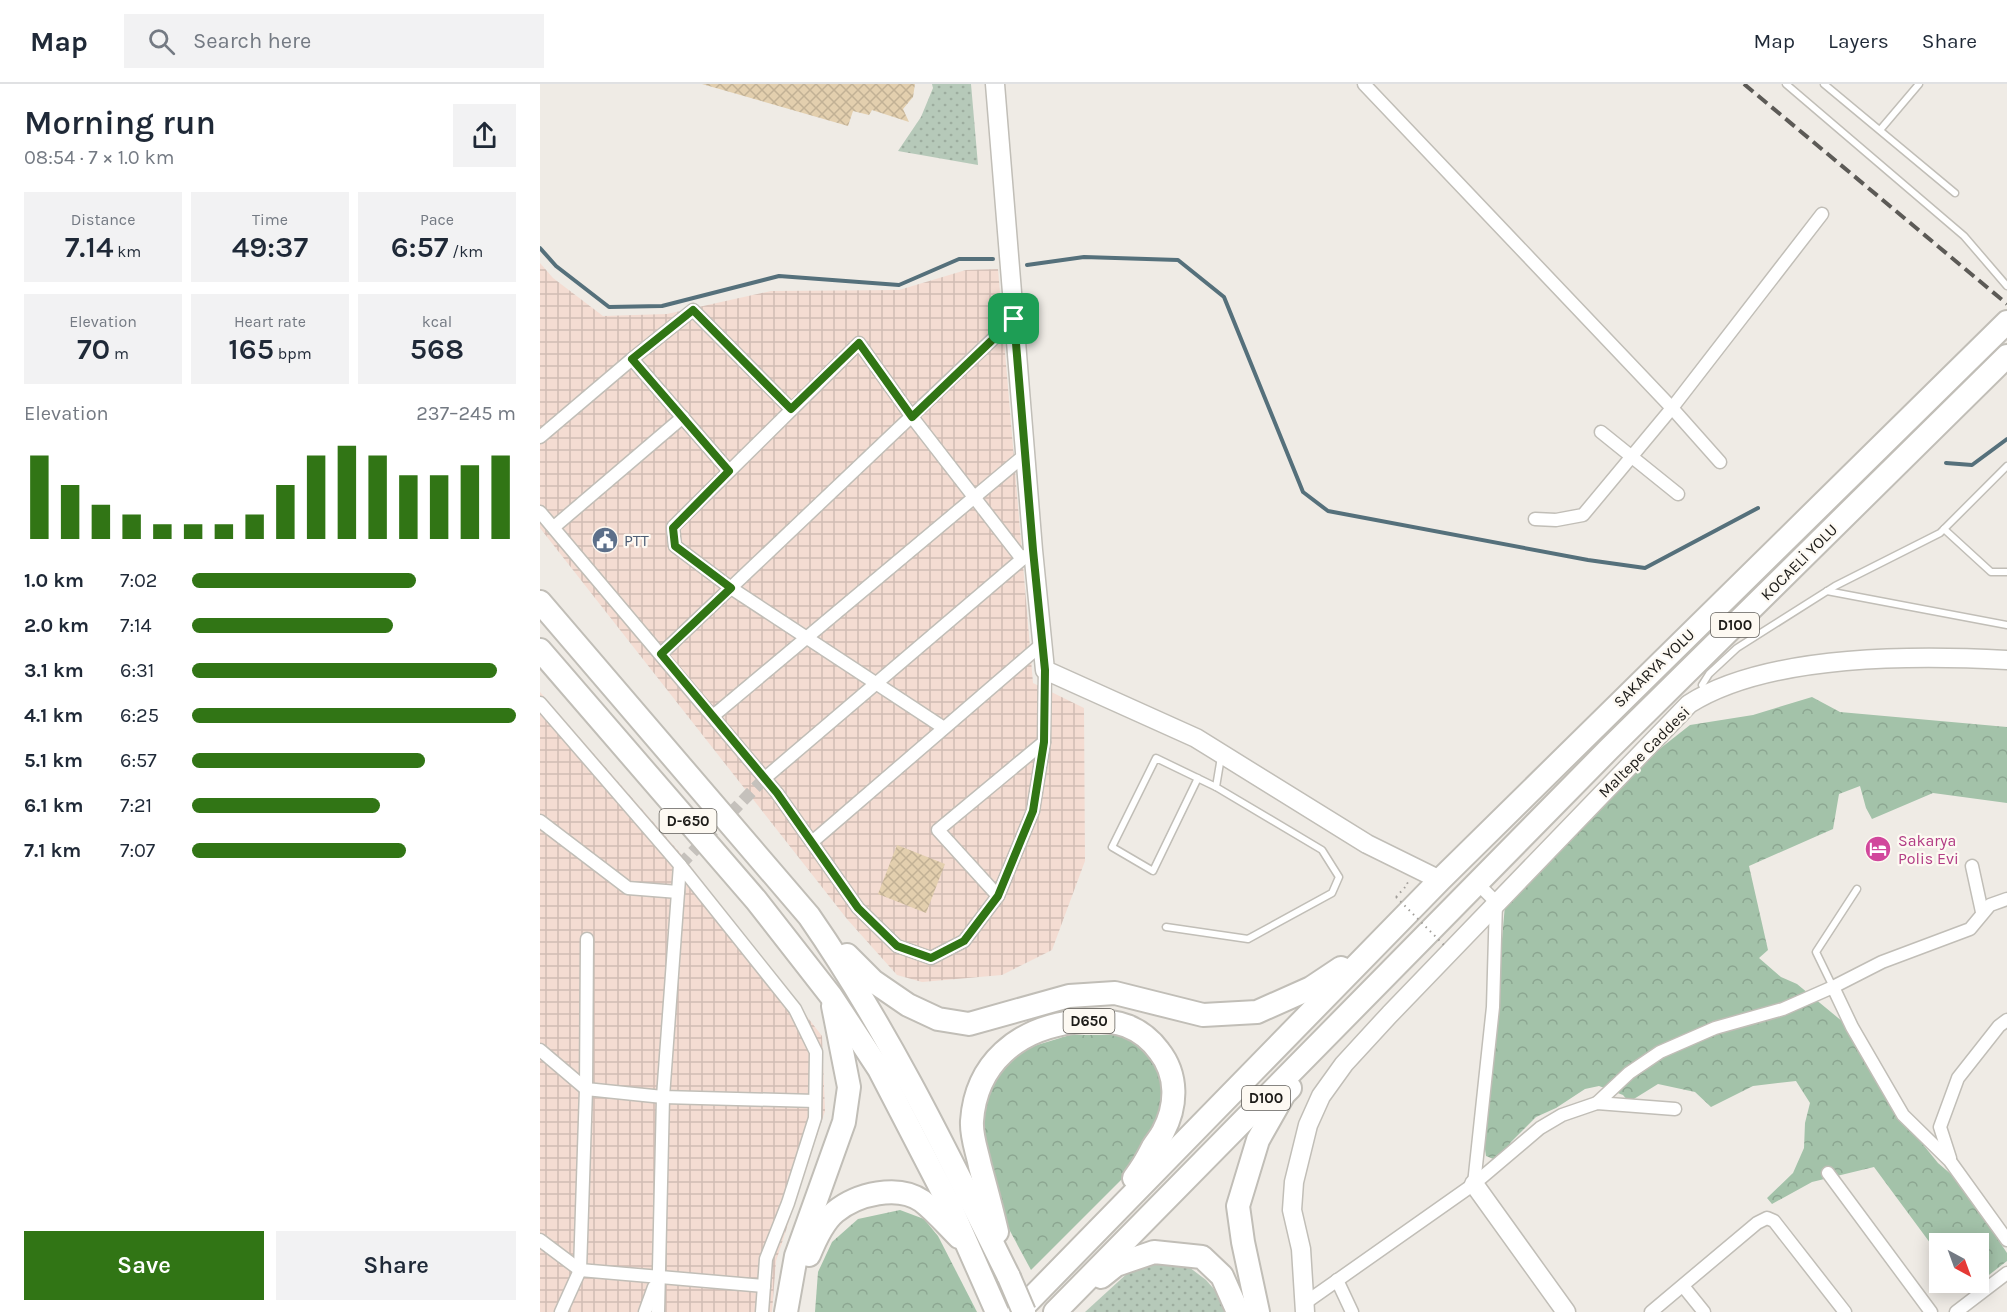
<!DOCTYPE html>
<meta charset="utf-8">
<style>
body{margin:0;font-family:Karla,sans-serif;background:#f2f2f3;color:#1f2937;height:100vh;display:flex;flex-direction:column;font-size:22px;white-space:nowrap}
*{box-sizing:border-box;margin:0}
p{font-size:20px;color:#747a83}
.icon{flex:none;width:33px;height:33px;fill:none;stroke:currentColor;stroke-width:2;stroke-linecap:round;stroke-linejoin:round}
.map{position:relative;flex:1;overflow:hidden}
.drawer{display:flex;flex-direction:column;background:#fff;width:540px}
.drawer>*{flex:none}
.needle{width:39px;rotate:139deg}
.fabs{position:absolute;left:1389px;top:1149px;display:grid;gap:12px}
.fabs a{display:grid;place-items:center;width:60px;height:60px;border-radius:0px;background:#fff;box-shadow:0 3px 15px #0003;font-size:30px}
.pin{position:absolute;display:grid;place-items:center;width:51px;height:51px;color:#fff;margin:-26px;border-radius:12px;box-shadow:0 3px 9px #0006}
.round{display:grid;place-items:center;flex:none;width:63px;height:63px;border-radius:0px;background:#f2f2f3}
.head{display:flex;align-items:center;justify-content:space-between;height:102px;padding:0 24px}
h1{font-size:33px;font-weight:600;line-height:45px}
.metrics{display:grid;grid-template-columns:repeat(3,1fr);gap:9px;height:102px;padding:6px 24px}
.metrics div{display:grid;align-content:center;border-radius:0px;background:#f2f2f3;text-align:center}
.metrics b{font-size:30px;font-weight:600}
.metrics small{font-size:16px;font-weight:400}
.metrics p{font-size:16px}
.chart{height:168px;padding:12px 24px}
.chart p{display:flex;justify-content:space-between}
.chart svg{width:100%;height:108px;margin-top:6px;stroke:#317515;stroke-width:6}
.action{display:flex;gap:12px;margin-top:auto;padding:12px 24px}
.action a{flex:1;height:69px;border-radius:0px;background:#317515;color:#fff;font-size:24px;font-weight:600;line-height:69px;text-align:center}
.action a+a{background:#f2f2f3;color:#1f2937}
ul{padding:0 24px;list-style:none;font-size:20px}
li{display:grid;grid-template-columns:96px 72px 1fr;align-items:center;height:45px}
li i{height:15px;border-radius:8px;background:#317515}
header{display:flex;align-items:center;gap:36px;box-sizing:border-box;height:84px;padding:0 30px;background:#fff;border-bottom:2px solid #e0e1e3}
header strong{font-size:28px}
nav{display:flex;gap:33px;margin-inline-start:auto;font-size:21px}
.search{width:420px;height:54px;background:#f2f2f3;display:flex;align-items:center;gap:15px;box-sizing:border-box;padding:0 21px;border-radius:0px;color:#747a83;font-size:22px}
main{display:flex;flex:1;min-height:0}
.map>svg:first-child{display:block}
.industrial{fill:url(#industrial-grid)}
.grass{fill:url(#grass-dots)}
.forest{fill:url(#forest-crowns)}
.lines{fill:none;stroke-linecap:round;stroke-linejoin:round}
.stream{stroke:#55707b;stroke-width:4}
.building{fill:url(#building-cross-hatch)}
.street-tunnel{stroke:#c5c1bc;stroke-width:12;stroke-dasharray:12 6;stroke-linecap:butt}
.lane-casing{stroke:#c1beb7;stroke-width:9}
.street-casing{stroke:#c1beb7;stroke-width:15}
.secondary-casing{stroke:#c1beb7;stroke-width:21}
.highway-casing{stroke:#c1beb7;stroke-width:26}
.path{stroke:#a19e99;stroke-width:2;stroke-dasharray:1.5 4.5;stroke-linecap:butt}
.lane{stroke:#fff;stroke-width:6}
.street{stroke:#fff;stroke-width:12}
.secondary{stroke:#fff;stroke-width:18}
.highway{stroke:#fff;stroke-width:22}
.rail{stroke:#5c5a56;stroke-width:4;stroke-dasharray:12 6;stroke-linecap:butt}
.highway-bridge-casing{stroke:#c1beb7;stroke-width:26;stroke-linecap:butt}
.path-bridge{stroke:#a19e99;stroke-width:2;stroke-dasharray:1.5 4.5;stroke-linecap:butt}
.highway-bridge{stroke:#fff;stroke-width:22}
.route-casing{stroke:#fff;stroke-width:12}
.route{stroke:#317515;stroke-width:8}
.labels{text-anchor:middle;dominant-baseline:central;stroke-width:4.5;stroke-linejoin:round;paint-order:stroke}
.shield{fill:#fdf9f2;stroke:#605e59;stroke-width:1.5}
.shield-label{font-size:15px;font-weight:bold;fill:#1c1b18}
.service-label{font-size:16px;fill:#4e5e75;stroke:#fdf9f2;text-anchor:start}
.street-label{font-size:16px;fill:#1c1b18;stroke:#fdf9f2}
.hotel-label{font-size:16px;fill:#b23c85;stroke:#fdf9f2;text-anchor:start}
</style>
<header>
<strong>Map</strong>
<div class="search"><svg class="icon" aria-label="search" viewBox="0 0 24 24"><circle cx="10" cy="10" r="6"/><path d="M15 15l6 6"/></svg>Search here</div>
<nav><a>Map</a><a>Layers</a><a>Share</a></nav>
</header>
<main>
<section class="drawer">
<div class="head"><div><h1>Morning run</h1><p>08:54 · 7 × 1.0 km</p></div><a class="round"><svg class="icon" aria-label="share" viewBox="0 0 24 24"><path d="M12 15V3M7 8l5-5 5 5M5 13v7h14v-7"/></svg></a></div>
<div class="metrics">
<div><p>Distance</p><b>7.14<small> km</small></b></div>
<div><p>Time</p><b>49:37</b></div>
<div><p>Pace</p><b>6:57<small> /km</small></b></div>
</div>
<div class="metrics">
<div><p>Elevation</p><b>70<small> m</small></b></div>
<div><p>Heart rate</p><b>165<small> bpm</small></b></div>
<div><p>kcal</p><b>568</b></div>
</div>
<div class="chart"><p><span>Elevation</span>237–245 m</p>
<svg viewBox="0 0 160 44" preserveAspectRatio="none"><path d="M5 44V10M15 44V22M25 44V30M35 44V34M45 44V38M55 44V38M65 44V38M75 44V34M85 44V22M95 44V10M105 44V6M115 44V10M125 44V18M135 44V18M145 44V14M155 44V10"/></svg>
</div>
<ul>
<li><b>1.0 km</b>7:02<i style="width:69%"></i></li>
<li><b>2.0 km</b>7:14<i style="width:62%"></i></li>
<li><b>3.1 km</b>6:31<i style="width:94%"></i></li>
<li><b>4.1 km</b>6:25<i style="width:100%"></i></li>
<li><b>5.1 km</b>6:57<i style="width:72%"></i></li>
<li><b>6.1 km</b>7:21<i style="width:58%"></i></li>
<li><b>7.1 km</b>7:07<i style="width:66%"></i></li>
</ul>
<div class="action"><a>Save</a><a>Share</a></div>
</section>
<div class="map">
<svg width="1467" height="1228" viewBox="0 0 1467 1228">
<defs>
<pattern id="industrial-grid" width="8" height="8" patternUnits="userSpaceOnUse" patternTransform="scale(1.5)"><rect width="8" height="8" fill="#f4dcd2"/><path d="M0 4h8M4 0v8" fill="none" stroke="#d1bcb4"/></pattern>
<pattern id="grass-dots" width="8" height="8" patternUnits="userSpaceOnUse" patternTransform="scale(1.5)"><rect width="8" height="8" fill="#b6c9b9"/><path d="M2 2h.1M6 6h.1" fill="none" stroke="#9cac9e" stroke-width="1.8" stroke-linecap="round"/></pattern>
<pattern id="forest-crowns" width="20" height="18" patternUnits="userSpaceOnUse" patternTransform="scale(1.5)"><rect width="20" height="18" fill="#a3c2a9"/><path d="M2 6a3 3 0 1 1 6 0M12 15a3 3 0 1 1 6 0" fill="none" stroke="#8ca691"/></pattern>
<pattern id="building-cross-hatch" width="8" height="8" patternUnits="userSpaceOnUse" patternTransform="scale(1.5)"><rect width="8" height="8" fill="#e3cfae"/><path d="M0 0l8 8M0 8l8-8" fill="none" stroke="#c2b195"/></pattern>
</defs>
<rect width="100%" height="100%" fill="#efebe5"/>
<g class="industrial">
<polygon points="0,179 13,194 63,232 127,230 231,207 359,206 426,186 458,185 493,599 544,624 545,777 512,866 462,891 382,898 357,891 307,835 0,444"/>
<polygon points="0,608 141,770 282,952 285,1027 236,1177 232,1228 0,1228"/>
</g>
<g class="grass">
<polygon points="392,0 431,0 438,81 358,67 381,33 393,4"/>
<polygon points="619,1180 645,1180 666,1196 682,1214 686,1228 545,1228 591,1186"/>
</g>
<g class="forest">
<polygon points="1272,613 1300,628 1467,643 1467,719 1393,709 1332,735 1326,724 1320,702 1299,710 1293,745 1209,782 1228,866 1219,874 1241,893 1257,900 1303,938 1372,1047 1398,1079 1420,1098 1467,1169 1467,1177 1427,1208 1420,1199 1438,1198 1438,1160 1400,1160 1399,1171 1334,1083 1272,1098 1232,1120 1227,1114 1253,1089 1264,1064 1265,1039 1270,1019 1256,997 1213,1002 1171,1023 1155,1008 1118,1000 1089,1018 1083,1011 1059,1002 1045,1005 1016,1024 996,1033 970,1059 969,1067 958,1077 946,1072 944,1058 965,821 1007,781 1103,678 1150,641 1213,631"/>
<polygon points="530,951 582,951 614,970 626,1005 618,1039 603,1074 491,1186 463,1134 444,1070 443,1016 460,984 484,965"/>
<polygon points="360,1126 384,1135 398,1152 437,1228 275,1228 278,1188 292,1158 318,1135"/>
</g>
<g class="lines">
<g class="stream">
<polyline points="0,164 16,182 69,223 122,222 239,192 359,201 419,175 453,175"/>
<polyline points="487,181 544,173 638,176 684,213 763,408 788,427 1048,476 1105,484 1218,424"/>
<polyline points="1406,379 1432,381 1467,355"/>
</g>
</g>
<g class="building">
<polygon points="162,0 375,0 373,13 363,25 369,38 332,26 329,31 313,27 308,42"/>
<polygon points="357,761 405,780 386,829 338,810"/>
</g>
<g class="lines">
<polyline class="street-tunnel" points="140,781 225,694"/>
<defs>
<g id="lane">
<polyline points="1246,0 1424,152 1467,202"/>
<polyline points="1284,0 1415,109"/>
<polyline points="1340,46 1379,0"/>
<polyline points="1404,445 1451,488 1467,488"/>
<polyline points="1287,507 1467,541"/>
<polyline points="1166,609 1162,601 1169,590 1197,564 1295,502 1400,449 1467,382"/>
<polyline points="658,694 613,787 572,763 616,674 676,703"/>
<polyline points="626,843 708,855 792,809 799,793 782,766 676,703 681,673"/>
<polyline points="1293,903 1276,868 1317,805"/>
</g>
<g id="street">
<polyline points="824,0 1132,324 1180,378"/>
<polyline points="92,275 189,387"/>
<polyline points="1061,348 1138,410"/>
<polyline points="0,353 92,275 153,226 251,325"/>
<polyline points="0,428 237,709 318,824 357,862 391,874 424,857 458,812 493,727 504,658 505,586"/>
<polyline points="995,435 1016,436 1043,431 1132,324 1282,130"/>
<polyline points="14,443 143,333"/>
<polyline points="121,570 474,235"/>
<polyline points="0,619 140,781 123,1013 118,1228"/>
<polyline points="173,632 486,370"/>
<polyline points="404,644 191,504 135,462 133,443 319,259 372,333 482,475"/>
<polyline points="225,694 487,471"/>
<polyline points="0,737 88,804 138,808"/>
<polyline points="272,758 502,560"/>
<polyline points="140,781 255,925 276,968 275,1034 248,1119 226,1175 222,1228"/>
<polyline points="1432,782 1442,828"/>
<polyline points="458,812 398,746 504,658"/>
<polyline points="1293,903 1312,943 1363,1031 1410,1077 1467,1156"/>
<polyline points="0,966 46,1005 123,1013 275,1017"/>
<polyline points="1057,1019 1089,989 1120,968 1175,944 1243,925 1293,903 1342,878 1430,845 1450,821 1467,815"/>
<polyline points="1410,1074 1400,1043 1418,994 1459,942 1467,936"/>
<polyline points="1288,1089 1391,1228"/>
<polyline points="934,1100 953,923 956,818 938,800"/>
<polyline points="0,1156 40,1186 224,1202"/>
<polyline points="797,1196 812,1228"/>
<polyline points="1143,1202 1164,1228"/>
<polyline points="765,1219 934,1100 1000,1044 1022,1031 1057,1019 1135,1025"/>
<polyline points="21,1228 40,1186 46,1005 47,855"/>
<polyline points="105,1228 114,1203"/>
<polyline points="1111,1228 1217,1139 1227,1134 1234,1137 1305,1228"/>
<polyline points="1416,1228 1467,1189"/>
</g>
<g id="secondary">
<polyline points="455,0 493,466 505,586 656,654 827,760 900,796"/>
<polyline points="934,1100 1026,1228"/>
<path d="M765,1228L761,1165L752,1126L754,1098L768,1041L781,1012L804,980L850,930L1149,620C1228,570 1375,571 1467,576"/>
</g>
<g id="highway">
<path d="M0,518L269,832C348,946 408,1070 469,1193"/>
<polyline points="0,566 216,816 291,912 339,985 411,1124 457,1228"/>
<polyline points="307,871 333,897 368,921 398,935 429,940 529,912 575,909 663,931 717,928 771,904 801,884"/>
<path d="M457,1148C452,1126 446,1104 440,1082C437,1067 431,1052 432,1037C436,979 478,945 533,938C551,936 570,936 587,942C600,947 611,956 619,967C638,991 637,1022 623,1048C620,1054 616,1058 613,1063C607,1075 602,1084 594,1094"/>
<path d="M269,1171C275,1156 283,1138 295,1128C317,1110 358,1100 382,1117C395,1127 407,1141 419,1153"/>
<polyline points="561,1193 576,1181 614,1168 662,1173 682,1192 698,1228"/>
<polyline points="246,1228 256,1172 304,1038 309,1003 293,922"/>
<polyline points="478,1228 900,796 1467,238"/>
<polyline points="515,1228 1069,665 1467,272"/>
<polyline points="718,1228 703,1158 698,1122 718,1056 744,1010 750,1004"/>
</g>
</defs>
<use href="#lane" class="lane-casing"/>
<use href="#street" class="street-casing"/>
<use href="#secondary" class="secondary-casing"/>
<use href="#highway" class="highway-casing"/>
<polyline class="path" points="856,813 868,800 866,797"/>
<use href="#lane" class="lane"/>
<use href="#street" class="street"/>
<use href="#secondary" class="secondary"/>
<use href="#highway" class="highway"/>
<polyline class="rail" points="1204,0 1467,220"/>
<defs>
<polyline id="highway-bridge" points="469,1193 484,1228"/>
</defs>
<use href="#highway-bridge" class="highway-bridge-casing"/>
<polyline class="path-bridge" points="856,813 906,863"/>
<use href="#highway-bridge" class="highway-bridge"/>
</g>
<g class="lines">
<defs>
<polygon id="route" points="153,226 251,325 319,259 372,333 474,235 493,466 505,586 504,658 493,727 458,812 424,857 391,874 357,862 318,824 237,709 121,570 191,504 135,462 133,444 189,387 92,275"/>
</defs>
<use href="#route" class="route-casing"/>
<use href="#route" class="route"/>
</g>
<defs>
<symbol id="civic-disc" viewBox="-11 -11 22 22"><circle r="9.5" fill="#5c6f8a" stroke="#fdf9f2"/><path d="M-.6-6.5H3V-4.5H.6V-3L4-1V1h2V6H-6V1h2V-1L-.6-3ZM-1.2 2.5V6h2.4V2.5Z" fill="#fff"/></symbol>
<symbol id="hotel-disc" viewBox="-11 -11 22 22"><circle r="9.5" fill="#d1479c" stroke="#fdf9f2"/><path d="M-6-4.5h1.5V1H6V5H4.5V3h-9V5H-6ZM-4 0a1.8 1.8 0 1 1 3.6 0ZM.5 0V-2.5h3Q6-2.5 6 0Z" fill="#fff"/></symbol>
</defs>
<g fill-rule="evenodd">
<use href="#civic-disc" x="50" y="441" width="30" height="30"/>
<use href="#hotel-disc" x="1323" y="750" width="30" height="30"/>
</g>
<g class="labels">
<g class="shield">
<rect x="1171" y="529" width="48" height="24" rx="4.5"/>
<rect x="119.5" y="725" width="57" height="24" rx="4.5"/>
<rect x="523.5" y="925" width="51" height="24" rx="4.5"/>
<rect x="702" y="1002" width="48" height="24" rx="4.5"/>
</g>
<g class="shield-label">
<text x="1195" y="541">D100</text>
<text x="148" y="737">D-650</text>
<text x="549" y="937">D650</text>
<text x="726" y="1014">D100</text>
</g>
<g class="service-label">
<text x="84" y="456">PTT</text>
</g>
<g class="street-label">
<text transform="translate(1259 478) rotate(-45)">KOCAELİ YOLU</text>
<text transform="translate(1114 584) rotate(-44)">SAKARYA YOLU</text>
<text transform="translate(1104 668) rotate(-45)">Maltepe Caddesi</text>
</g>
<g class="hotel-label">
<text x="1358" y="756">Sakarya<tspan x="1358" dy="18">Polis Evi</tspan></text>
</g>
</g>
</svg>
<div class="fabs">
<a><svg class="needle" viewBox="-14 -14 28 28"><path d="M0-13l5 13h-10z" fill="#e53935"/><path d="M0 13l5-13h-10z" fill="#747a83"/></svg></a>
</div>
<div class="pin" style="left:474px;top:235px;background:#1e9e55"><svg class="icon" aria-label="arrive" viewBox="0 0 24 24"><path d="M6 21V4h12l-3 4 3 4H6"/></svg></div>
</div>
</main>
